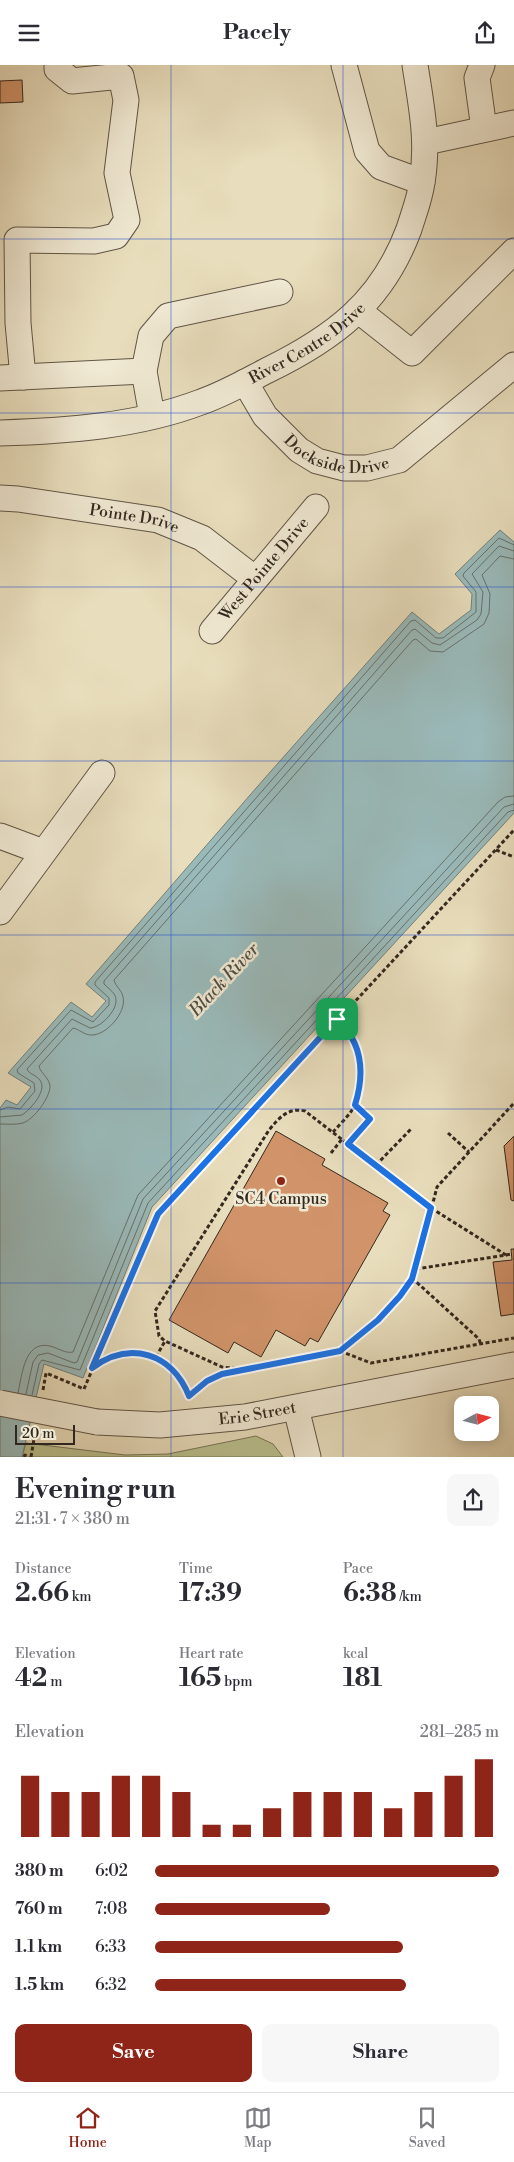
<!DOCTYPE html>
<meta charset="utf-8">
<style>
body{margin:0;font-family:"Libre Bodoni",serif;background:#f7f7f7;color:#2b2b33;height:100vh;display:flex;flex-direction:column;font-size:19px;white-space:nowrap}
*{box-sizing:border-box;margin:0}
p{font-size:16px;color:#7c7c81}
.icon{flex:none;width:28px;height:28px;fill:none;stroke:currentColor;stroke-width:2;stroke-linecap:round;stroke-linejoin:round}
.map{position:relative;height:1392px;overflow:hidden}
.sheet{display:flex;flex-direction:column;background:#fff;flex:1}
.sheet>*{flex:none}
.needle{width:32px;rotate:83deg}
.fabs{position:absolute;left:454px;top:1331px;display:grid;gap:10px}
.fabs a{display:grid;place-items:center;width:45px;height:45px;border-radius:10px;background:#fff;box-shadow:0 2px 12px #0003;font-size:25px}
.scale{position:absolute;left:15px;bottom:12px;width:60px;box-sizing:border-box;padding-left:5px;border:2px solid #33281f;border-top:0;font-size:14px;line-height:18px;white-space:nowrap;color:#33281f;-webkit-text-stroke:4px #f0e9d3;paint-order:stroke}
.pin{position:absolute;display:grid;place-items:center;width:42px;height:42px;color:#fff;margin:-21px;border-radius:10px;box-shadow:0 2px 8px #0006}
.round{display:grid;place-items:center;flex:none;width:52px;height:52px;border-radius:10px;background:#f7f7f7}
.head{display:flex;align-items:center;justify-content:space-between;height:85px;padding:0 15px}
h1{font-size:28px;font-weight:700;line-height:38px}
.stats{display:grid;grid-template-columns:repeat(3,1fr);gap:8px;height:85px;padding:5px 15px}
.stats div{display:grid;align-content:center}
.stats b{font-size:25px;font-weight:700}
.stats small{font-size:14px;font-weight:400}
.stats p{font-size:14px}
.chart{height:140px;padding:10px 15px}
.chart p{display:flex;justify-content:space-between}
.chart svg{width:100%;height:90px;margin-top:5px;stroke:#8f2418;stroke-width:6}
.primary-button{display:flex;gap:10px;margin-top:auto;padding:10px 15px}
.primary-button a{flex:1;height:58px;border-radius:10px;background:#8f2418;color:#fff;font-size:20px;font-weight:700;line-height:58px;text-align:center}
.primary-button a+a{background:#f7f7f7;color:#2b2b33}
ul{padding:0 15px;list-style:none;font-size:16px}
li{display:grid;grid-template-columns:80px 60px 1fr;align-items:center;height:38px}
li i{height:12px;border-radius:6px;background:#8f2418}
header{display:flex;justify-content:space-between;align-items:center;height:65px;padding:0 15px;background:#fff;font-size:22px;font-weight:700}
.menu{display:flex;justify-content:space-around;align-items:center;height:70px;border-top:1px solid #e1e1e2;background:#fff;font-size:14px;color:#7c7c81}
.menu a{display:grid;justify-items:center;gap:2px}
.menu .current{color:#8f2418}
.map>svg:first-child{display:block}
.green{fill:#bac08e;stroke:#767456}
.water{fill:#9ababa;stroke:#71807c}
.lines{fill:none;stroke-linecap:round;stroke-linejoin:round}
.shore{stroke:#66716c;stroke-width:1}
.building{fill:#d1936a;stroke:#33281f}
.minor-casing{stroke:#605546;stroke-width:27}
.path{stroke:#33281f;stroke-width:3;stroke-dasharray:4 2.5;stroke-linecap:butt}
.minor{stroke:#f0e9d3;stroke-width:25}
.minor-bridge-casing{stroke:#605546;stroke-width:27;stroke-linecap:butt}
.minor-bridge{stroke:#f0e9d3;stroke-width:25}
.route-casing{stroke:#fff;stroke-width:10}
.route{stroke:#1a73e8;stroke-width:6}
.grid{fill:none;stroke:#1d4ed8;stroke-width:1;stroke-opacity:0.55}
.poi-dot{fill:#8f2418;stroke:#f0e9d3;stroke-width:2}
.labels{text-anchor:middle;dominant-baseline:central;stroke-width:5;stroke-linejoin:round;paint-order:stroke}
.street-label{font-size:16px;fill:#33281f;stroke:#f0e9d3}
.poi-label{font-size:16px;fill:#33281f;stroke:#f0e9d3}
.water-label{font-size:18px;font-style:italic;fill:#4d4c46;stroke:#f0e9d3}
</style>
<header><svg class="icon" aria-label="menu" viewBox="0 0 24 24"><path d="M4 6h16M4 12h16M4 18h16"/></svg>Pacely<svg class="icon" aria-label="share" viewBox="0 0 24 24"><path d="M12 15V3M7 8l5-5 5 5M5 13v7h14v-7"/></svg></header>
<div class="map">
<svg width="514" height="1392" viewBox="0 0 514 1392">
<rect width="100%" height="100%" fill="#e8ddbc"/>
<filter id="stains"><feTurbulence type="fractalNoise" baseFrequency=".004" numOctaves="4"/><feColorMatrix values="0 0 0 0 .2 0 0 0 0 .09 0 0 0 0 .02 0 0 0 .5 -.17"/></filter>
<radialGradient id="worn" r=".72"><stop offset=".6" stop-color="#630" stop-opacity="0"/><stop offset="1" stop-color="#630" stop-opacity=".3"/></radialGradient>
<polygon class="green" points="256,1371 273,1379 283,1392 22,1392 26,1378 125,1390 168,1389"/>
<polygon class="water" points="500,465 514,477 514,748 152,1142 83,1313 44,1299 22,1392 0,1392 0,1043 6,1035 17,1040 31,1022 8,1008 71,937 92,952 106,936 86,919 264,714 412,547 439,569 471,545 472,529 455,509"/>
<g class="lines">
<g class="shore">
<polyline points="0,1045 8,1042 20,1044 35,1026 34,1018 18,1008 17,1005 71,945 93,957 109,940 109,933 95,920 95,917 411,556 415,555 436,573 443,573 476,547 476,527 463,511 464,508 499,473 514,480"/>
<path d="M0,1052L22,1050C31,1044 49,1024 39,1014C34,1009 29,1009 27,1004L72,954L90,963C100,963 117,946 116,935C116,928 109,924 104,919V916L412,565L415,564L432,578L440,580L477,555L481,549L483,527L472,509L499,481L514,486"/>
<path d="M0,1059C7,1059 16,1060 23,1058C34,1054 50,1033 50,1021C49,1012 40,1008 39,1001L73,963C79,964 84,970 91,970C106,971 127,947 123,932C122,925 115,921 114,915L413,575L416,574L430,586L443,587L484,559L489,548L490,529L482,510L500,491L514,494"/>
<path d="M18,1328C22,1311 24,1275 50,1281C58,1283 66,1289 73,1287L138,1130L498,737L505,732L514,731"/>
<polyline points="26,1329 33,1297 38,1290 48,1288 74,1298 77,1297 143,1134 504,742 514,739"/>
<polyline points="32,1330 39,1299 42,1295 80,1305 148,1138 508,747 514,745"/>
</g>
</g>
<g class="building">
<polygon points="22,15 23,37 0,38 0,16"/>
<polygon points="276,1066 325,1094 322,1100 388,1138 383,1146 390,1150 318,1277 310,1273 305,1281 276,1265 261,1292 234,1277 228,1288 169,1255"/>
<polygon points="514,1071 514,1136 511,1135 504,1081"/>
<polygon points="511,1184 514,1184 514,1249 501,1251 493,1197 512,1195"/>
</g>
<g class="lines">
<defs>
<g id="minor">
<polyline points="344,0 367,86 381,102 422,117"/>
<polyline points="482,0 477,13 484,64"/>
<polyline points="426,77 514,58"/>
<polyline points="359,246 412,288 514,186"/>
<polyline points="23,312 18,258 17,175 94,176 116,171 127,155 117,108 126,35 121,11 72,16 57,4 57,0"/>
<polyline points="0,313 144,306"/>
<path id="s1" d="M245,317L265,351L299,385L317,396L344,403H367L399,395L514,300"/>
<polyline points="152,351 144,306 151,271 168,251 280,227"/>
<path id="s2" d="M0,368C67,366 138,361 201,337C224,329 245,317 266,306C334,273 382,237 409,164C414,148 420,133 422,117C429,77 421,39 415,0"/>
<path id="s3" d="M0,433L18,434L158,455L202,473L254,513"/>
<path id="s4" d="M212,566L316,442"/>
<polyline points="0,771 43,787"/>
<polyline points="0,847 102,708"/>
<polyline points="296,1343 308,1392"/>
<path id="s5" d="M97,1357L160,1360L245,1352L514,1300"/>
</g>
</defs>
<use href="#minor" class="minor-casing"/>
<g class="path">
<polyline points="496,785 514,792"/>
<path d="M333,1067C340,1059 350,1050 355,1040C370,1011 359,975 337,954"/>
<polyline points="448,1068 469,1087"/>
<polyline points="348,1079 370,1054 355,1040"/>
<polyline points="331,1088 342,1074"/>
<polyline points="376,1100 412,1063"/>
<polyline points="506,1190 512,1189"/>
<path d="M416,1204L506,1190L431,1143L305,1046C288,1042 279,1053 269,1065L155,1246L159,1271L165,1276L222,1302L241,1304H256L340,1286L378,1255L400,1231L416,1204L437,1122L514,1038"/>
<polyline points="412,1213 479,1274 481,1280"/>
<polyline points="340,1286 371,1298 514,1273"/>
<polyline points="156,1292 165,1276"/>
<path d="M93,1303C130,1275 173,1288 189,1331L207,1316L237,1305"/>
<polyline points="43,1325 46,1308 84,1324 158,1149 514,765"/>
<polyline points="24,1392 25,1390 29,1392"/>
<polyline points="31,1392 35,1368"/>
</g>
<use href="#minor" class="minor"/>
<defs>
<polyline id="minor-bridge" points="0,1338 97,1357"/>
</defs>
<use href="#minor-bridge" class="minor-bridge-casing"/>
<use href="#minor-bridge" class="minor-bridge"/>
</g>
<g class="lines">
<defs>
<path id="route" d="M337,954C363,978 365,1008 355,1040L370,1054L348,1079L431,1143L412,1214L400,1231L378,1255L340,1286L222,1309L207,1316L189,1331C172,1288 130,1275 92,1303L158,1149Z"/>
</defs>
<use href="#route" class="route-casing"/>
<use href="#route" class="route"/>
</g>
<path class="grid" d="M171,0V1392M343,0V1392M0,174H514M0,348H514M0,522H514M0,696H514M0,870H514M0,1044H514M0,1218H514"/>
<circle class="poi-dot" cx="281" cy="1116" r="5"/>
<g class="labels">
<g class="street-label">
<text stroke="none"><textPath href="#s2" startOffset="326">River Centre Drive</textPath></text>
<text stroke="none"><textPath href="#s1" startOffset="126">Dockside Drive</textPath></text>
<text stroke="none"><textPath href="#s3" startOffset="136">Pointe Drive</textPath></text>
<text stroke="none"><textPath href="#s4" startOffset="81">West Pointe Drive</textPath></text>
<text stroke="none"><textPath href="#s5" startOffset="161">Erie Street</textPath></text>
</g>
<g class="poi-label">
<text x="281" y="1134">SC4 Campus</text>
</g>
<g class="water-label">
<text transform="translate(224 915) rotate(-47)">Black River</text>
</g>
</g>
<rect width="100%" height="100%" filter="url(#stains)"/>
<rect width="100%" height="100%" fill="url(#worn)"/>
</svg>
<div class="fabs">
<a><svg class="needle" viewBox="-14 -14 28 28"><path d="M0-13l5 13h-10z" fill="#e53935"/><path d="M0 13l5-13h-10z" fill="#7c7c81"/></svg></a>
</div>
<div class="scale">20 m</div>
<div class="pin" style="left:337px;top:954px;background:#1e9e55"><svg class="icon" aria-label="arrive" viewBox="0 0 24 24"><path d="M6 21V4h12l-3 4 3 4H6"/></svg></div>
</div>
<section class="sheet">
<div class="head"><div><h1>Evening run</h1><p>21:31 · 7 × 380 m</p></div><a class="round"><svg class="icon" aria-label="share" viewBox="0 0 24 24"><path d="M12 15V3M7 8l5-5 5 5M5 13v7h14v-7"/></svg></a></div>
<div class="stats">
<div><p>Distance</p><b>2.66<small> km</small></b></div>
<div><p>Time</p><b>17:39</b></div>
<div><p>Pace</p><b>6:38<small> /km</small></b></div>
</div>
<div class="stats">
<div><p>Elevation</p><b>42<small> m</small></b></div>
<div><p>Heart rate</p><b>165<small> bpm</small></b></div>
<div><p>kcal</p><b>181</b></div>
</div>
<div class="chart"><p><span>Elevation</span>281–285 m</p>
<svg viewBox="0 0 160 44" preserveAspectRatio="none"><path d="M5 44V14M15 44V22M25 44V22M35 44V14M45 44V14M55 44V22M65 44V38M75 44V38M85 44V30M95 44V22M105 44V22M115 44V22M125 44V30M135 44V22M145 44V14M155 44V6"/></svg>
</div>
<ul>
<li><b>380 m</b>6:02<i style="width:100%"></i></li>
<li><b>760 m</b>7:08<i style="width:51%"></i></li>
<li><b>1.1 km</b>6:33<i style="width:72%"></i></li>
<li><b>1.5 km</b>6:32<i style="width:73%"></i></li>
</ul>
<div class="primary-button"><a>Save</a><a>Share</a></div>
</section>
<nav class="menu">
<a class="current"><svg class="icon" aria-label="home" viewBox="0 0 24 24"><path d="M3 11l9-7 9 7M6 9v11h12V9"/></svg>Home</a>
<a><svg class="icon" aria-label="map" viewBox="0 0 24 24"><path d="M3 6l6-2 6 2 6-2v14l-6 2-6-2-6 2zM9 4v14M15 6v14"/></svg>Map</a>
<a><svg class="icon" aria-label="saved" viewBox="0 0 24 24"><path d="M7 4h10v16l-5-4-5 4z"/></svg>Saved</a>
</nav>
